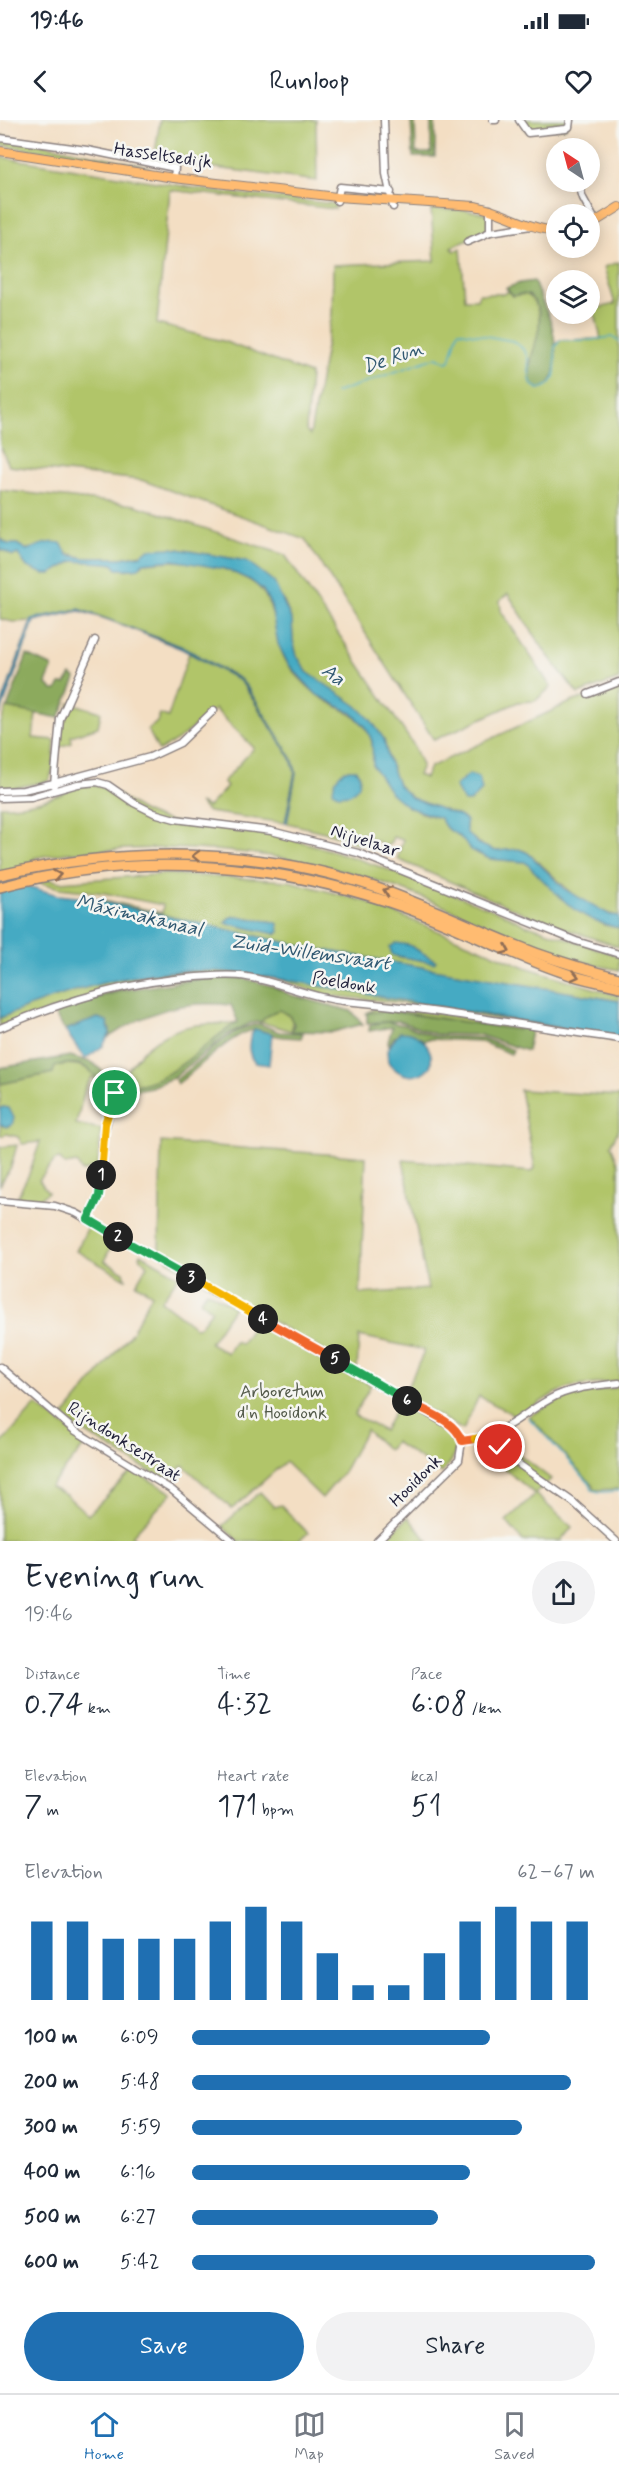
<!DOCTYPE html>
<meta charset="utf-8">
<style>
body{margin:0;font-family:Mynerve,sans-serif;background:#f2f2f3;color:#1f2937;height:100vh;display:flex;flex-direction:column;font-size:22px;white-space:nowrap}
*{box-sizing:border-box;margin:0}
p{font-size:20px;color:#747a83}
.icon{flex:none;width:33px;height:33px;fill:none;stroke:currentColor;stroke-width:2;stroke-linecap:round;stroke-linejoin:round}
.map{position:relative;height:1421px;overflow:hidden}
.side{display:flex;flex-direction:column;background:#fff;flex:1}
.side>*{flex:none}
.needle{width:39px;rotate:324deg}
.buttons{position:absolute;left:546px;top:18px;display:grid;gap:12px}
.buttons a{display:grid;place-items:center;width:54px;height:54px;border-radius:50%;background:#fff;box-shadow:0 3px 15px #0003;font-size:30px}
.pin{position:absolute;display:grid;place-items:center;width:51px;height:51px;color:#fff;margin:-26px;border:3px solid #fff;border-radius:50%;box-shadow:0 2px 6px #0007}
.km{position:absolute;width:30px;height:30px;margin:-15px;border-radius:50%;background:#222;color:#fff;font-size:16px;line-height:30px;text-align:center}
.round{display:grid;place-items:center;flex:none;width:63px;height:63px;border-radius:32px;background:#f2f2f3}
.head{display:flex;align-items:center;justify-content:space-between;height:102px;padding:0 24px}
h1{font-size:33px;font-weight:600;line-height:45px}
.metrics{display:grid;grid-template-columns:repeat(3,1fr);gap:9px;height:102px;padding:6px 24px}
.metrics div{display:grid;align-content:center}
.metrics b{font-size:30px;font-weight:600}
.metrics small{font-size:16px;font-weight:400}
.metrics p{font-size:16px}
.chart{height:168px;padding:12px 24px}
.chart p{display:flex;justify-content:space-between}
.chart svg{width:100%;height:108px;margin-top:6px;stroke:#1f6fb2;stroke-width:6}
.action{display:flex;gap:12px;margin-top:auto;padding:12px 24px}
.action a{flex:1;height:69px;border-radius:36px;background:#1f6fb2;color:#fff;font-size:24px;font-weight:600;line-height:69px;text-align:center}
.action a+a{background:#f2f2f3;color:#1f2937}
ul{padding:0 24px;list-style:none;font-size:20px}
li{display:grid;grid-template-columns:96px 72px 1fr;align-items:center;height:45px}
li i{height:15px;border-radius:8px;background:#1f6fb2}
.status{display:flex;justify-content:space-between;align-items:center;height:42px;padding:0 30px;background:#fff;direction:ltr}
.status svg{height:16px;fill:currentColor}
header{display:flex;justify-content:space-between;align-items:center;height:78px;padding:0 24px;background:#fff;font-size:27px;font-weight:600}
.tab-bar{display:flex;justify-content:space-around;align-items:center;height:84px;border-top:2px solid #e0e1e3;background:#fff;font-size:16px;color:#747a83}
.tab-bar a{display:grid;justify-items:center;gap:3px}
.tab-bar .selected{color:#1f6fb2}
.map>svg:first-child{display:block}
.green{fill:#b1c569;stroke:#6a7452;stroke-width:1.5;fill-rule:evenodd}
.forest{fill:#8caa5d;stroke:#57664c;stroke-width:1.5}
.water{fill:#44aac3;stroke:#33667f;stroke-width:1.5}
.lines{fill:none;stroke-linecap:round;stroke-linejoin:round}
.stream{stroke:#44aac3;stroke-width:1.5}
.minor-casing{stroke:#8a807f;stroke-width:9}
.major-casing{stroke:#8a807f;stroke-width:10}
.highway-casing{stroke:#8a807f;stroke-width:12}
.minor{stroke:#fff;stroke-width:6}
.major{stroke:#ffbb71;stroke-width:8}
.highway{stroke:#ffbb71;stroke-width:9}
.oneway{stroke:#906e56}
.split-1-casing{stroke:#fff;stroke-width:12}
.split-2-casing{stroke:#fff;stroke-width:12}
.split-3-casing{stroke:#fff;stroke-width:12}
.split-4-casing{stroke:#fff;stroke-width:12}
.split-5-casing{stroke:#fff;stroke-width:12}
.split-6-casing{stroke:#fff;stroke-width:12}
.split-7-casing{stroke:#fff;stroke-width:12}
.split-8-casing{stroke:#fff;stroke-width:12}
.split-1{stroke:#f5b400;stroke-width:8}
.split-2{stroke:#22a559;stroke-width:8}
.split-3{stroke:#22a559;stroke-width:8}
.split-4{stroke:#f5b400;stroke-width:8}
.split-5{stroke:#f0652b;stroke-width:8}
.split-6{stroke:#22a559;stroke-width:8}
.split-7{stroke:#f0652b;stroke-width:8}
.split-8{stroke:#f5b400;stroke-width:8}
.labels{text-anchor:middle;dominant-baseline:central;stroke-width:5;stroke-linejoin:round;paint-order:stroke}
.street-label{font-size:18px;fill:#22223b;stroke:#f6f6f2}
.park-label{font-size:18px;fill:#545b4b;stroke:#f6f6f2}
.water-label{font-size:20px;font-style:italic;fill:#305871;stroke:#f6f6f2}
</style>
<div class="status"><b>19:46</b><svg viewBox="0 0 49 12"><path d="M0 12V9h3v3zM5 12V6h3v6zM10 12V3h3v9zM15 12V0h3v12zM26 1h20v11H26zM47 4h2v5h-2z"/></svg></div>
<header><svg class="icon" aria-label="back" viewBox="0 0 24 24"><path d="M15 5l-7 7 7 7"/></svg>Runloop<svg class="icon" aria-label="heart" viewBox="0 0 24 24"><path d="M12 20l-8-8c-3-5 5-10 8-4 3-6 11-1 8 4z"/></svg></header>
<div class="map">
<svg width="619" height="1421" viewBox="0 0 619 1421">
<rect width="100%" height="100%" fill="#f6f6f2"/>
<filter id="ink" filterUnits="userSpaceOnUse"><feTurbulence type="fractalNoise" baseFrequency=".0167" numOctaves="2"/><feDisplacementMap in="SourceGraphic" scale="12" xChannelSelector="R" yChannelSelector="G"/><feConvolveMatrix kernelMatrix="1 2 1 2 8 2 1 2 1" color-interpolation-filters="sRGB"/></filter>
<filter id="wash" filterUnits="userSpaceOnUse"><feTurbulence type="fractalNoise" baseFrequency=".008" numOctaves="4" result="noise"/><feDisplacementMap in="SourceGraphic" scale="24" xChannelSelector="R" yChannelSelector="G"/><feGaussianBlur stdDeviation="1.35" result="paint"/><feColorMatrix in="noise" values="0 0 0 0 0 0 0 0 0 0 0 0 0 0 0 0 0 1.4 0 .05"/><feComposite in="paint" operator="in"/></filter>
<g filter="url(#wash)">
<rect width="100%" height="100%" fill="#f3dec3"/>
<g class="green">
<polygon points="160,0 316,0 317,61 154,40"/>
<polygon points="521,0 569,0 569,3 565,8 527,11"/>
<polygon points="0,15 150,47 0,25"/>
<path d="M0,37L213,71L335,84V89L170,70L157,204L223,221L310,254L306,311L310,315L332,194L333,145L435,141L431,89L466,90L488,94V110L451,127L454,131L461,128L465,179H477L479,174H504L509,171L513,176L526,174C542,183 541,208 537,223C534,232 529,237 530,246L555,238V224L560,220L601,219L594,189L615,184L604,147L619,142V559L578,574L546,533L508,474L500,481L501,491L551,567L535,581L518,582L434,620L305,419L141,360L9,346L0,325Z"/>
<path d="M0,370L135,385L285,435L413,624L422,645L418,655L425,658L430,647L571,582L619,567V796C580,790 557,756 528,733C519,726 508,732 497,731C484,729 475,720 466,712V701L459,696L412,678L398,665L388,638L384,619L307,552L297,536L293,521L292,501L283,479L247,441L172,428L121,438H84L65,432L35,428L25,429L17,424H8L0,419Z"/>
<path d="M0,429L13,436L18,434L27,447L39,452L51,454L73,441L108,443L113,444L117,449C124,449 133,451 139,447C147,443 138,444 147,443C181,438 219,443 249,460C280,477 270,517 288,544C295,555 307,566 316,574C336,590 362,592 371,619C374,627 373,638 373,646L421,693L440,698L446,708L459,715L472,731L490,739L525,742L604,805L619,808V827L542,801L397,739L403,720L393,717L390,724L385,726L362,713L360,725L332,714L287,703L296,652L292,638L240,559L183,527L79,489L32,499L31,501L13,502L0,499Z"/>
<polygon points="189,533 240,560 291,638 295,652 285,703 208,692 199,683 208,687 227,667 223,662 254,628 215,589 178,620 159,631 148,610 157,602 160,594 168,597"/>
<polygon points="70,583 101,592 98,607 71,616 72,623 59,627 60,614"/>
<polygon points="7,588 36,593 33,618 55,620 53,649 49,661 14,668 0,667 0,605"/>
<path d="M82,665C116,663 124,685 153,696C178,706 206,705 232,708C238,713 251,713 258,711C343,729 423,763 504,794L527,806H531L619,836V850C600,846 580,842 562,836C506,816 453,788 398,768C305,734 205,724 107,730C82,732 58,733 34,738C38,753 44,759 60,762L166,754L289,761L368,782L528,848L619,876V881L311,828L103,782L100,779L162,793L163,785L104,773L59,768L0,751V686C30,687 55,678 82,665ZM235,796L275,802L277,814L225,803L229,798ZM409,825L436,841L397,837Z"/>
<path d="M216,851L282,858L619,919L395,882L324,875L282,860L246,855L143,862L0,906V898C77,866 132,852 216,851Z"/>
<polygon points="380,885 519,905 518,910 401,892 367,893"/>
<polygon points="279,890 285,892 292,899 292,911 260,902 273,892"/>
<path d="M238,902C200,925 170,967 122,966L116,977L92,957L85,969L76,1004L101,1009L98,1046L82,1052L77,1043L65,1045L60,1039L55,1040L39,1060L48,1072L36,1082L16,1079L29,1054L40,1022L22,1024L18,1017L7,1014L0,1016V1004L3,1006V987L0,989V964L52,953L55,946C85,939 93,953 115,972C131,939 153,914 191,906C207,903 223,905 238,902Z"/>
<polygon points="520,970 619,976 619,1009 611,1025 619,1045 619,1261 571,1267 552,1275 517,1297 479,1276 463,1310 403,1276 425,1230 359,1216 357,1250 168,1141 165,1135 159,1132 161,1022 366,1037 360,1174 428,1169 403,1040 532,1052 535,1048"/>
<polygon points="17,1025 11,1047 0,1065 0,1027"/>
<polygon points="89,1105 111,1118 109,1123 112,1125 104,1141 124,1152 126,1159 76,1131"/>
<path d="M141,1134L179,1156L161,1181L195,1207L200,1206L212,1190L200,1180L207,1171L234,1187L210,1223L227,1233L235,1221L241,1224L257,1200L371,1265L354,1295L384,1311L400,1281C430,1298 480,1314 442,1353L395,1322L388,1330L366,1310L342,1354L322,1378L285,1342L232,1389L183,1345L166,1361L74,1306L63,1297L132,1212L152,1174L136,1164L147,1145L140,1137Z"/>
<polygon points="619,1267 619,1369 594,1370 593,1366 529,1296 565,1277"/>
<polygon points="36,1285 87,1323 50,1367 66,1375 88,1395 133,1350 172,1373 132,1416 138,1421 0,1421 0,1325"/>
<polygon points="503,1313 520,1335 551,1359 535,1374 572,1407 561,1421 523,1421 506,1401 535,1374 472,1322"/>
<polygon points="260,1372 274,1387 281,1385 308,1413 299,1421 238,1421 222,1406"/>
<polygon points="408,1397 428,1421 384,1421"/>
</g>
<g class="forest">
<polygon points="411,0 415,0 416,33 431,33 431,0 435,0 435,37 413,37"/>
<path d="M534,161C539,177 548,191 552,206C556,223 562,266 539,269L532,265C521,236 556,202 529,175L521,174L513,176L506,168L520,163Z"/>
<polygon points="27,535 51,546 52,549 46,563 53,570 57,570 60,564 65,564 71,555 76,559 59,598 7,588"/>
<path d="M209,858H243L272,866L291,875L351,891L363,904L333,912L292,911L294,904L289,895L280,890L273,892L260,902L251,903L228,914L174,957L151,967L118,973L122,966C170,967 200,925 238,902L231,885C182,880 149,891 109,917L110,909L107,902L98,898L65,910L52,891L124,870Z"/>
<polygon points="388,891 518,910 519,905 532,907 527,931 480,915 435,914 399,901 367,903 367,893"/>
<polygon points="386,902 404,905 434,916 482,918 513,930 511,934 479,921 428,919 423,921 421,918 394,917 389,925 388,922 392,907 369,911 370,905"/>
<path d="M260,904L279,912L303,913L301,918C294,917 286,918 278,916C271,915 264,910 256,910C236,909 196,951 177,964L175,960C203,942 225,908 260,904Z"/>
<path d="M70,936L93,943L118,965L115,972C87,957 94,937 55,946L53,953L0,964V948Z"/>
</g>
<g class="water">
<path d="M0,419L8,424H17L27,430C39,426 47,420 61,423L68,435L84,438H121L141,435L149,429L172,428L247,441L274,462L292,501L293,521L297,536L307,552L357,586L371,600L384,619L388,638L398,665L412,678L459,696L466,701V712L479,724L495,731L519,729L528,733L566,770L610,795L619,796V808C574,800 555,771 525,742L490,739L472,731L459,716L446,708L440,698L408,687L390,672L373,646L372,621L365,606L352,593L317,575L288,544L278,524L271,486L263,470L250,460L225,449L173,440L143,443L139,448L131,449H117L113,444L108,443L73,441L51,454H44L27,447L18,434L13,436L0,429Z"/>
<polygon points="79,489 183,527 240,559 247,567 292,638 296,652 287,703 285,703 295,652 291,638 246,568 239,560 182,529 107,499 79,491 34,501 0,595 0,589 32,499"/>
<path d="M345,650H356L360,656L359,666L350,674L338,675L333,671C334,661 337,656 345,650Z"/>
<polygon points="469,654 479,657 482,670 470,682 464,682 455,666"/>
<path d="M0,758L58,775L100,779L103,782L311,828L619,881V917C532,903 446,888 359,873C294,862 232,846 166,852C107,858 54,876 0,898Z"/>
<polygon points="235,796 275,802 278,804 279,812 275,814 225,803 229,798"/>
<polygon points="396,823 409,825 436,841 434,843 392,835 390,827"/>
<polygon points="98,898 107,901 110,913 103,926 85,939 65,910"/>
<path d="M255,909L272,914L269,945L255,943C247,934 247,919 255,909Z"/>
<path d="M400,912C418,911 436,928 430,947C416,961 400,957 388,942L387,930Z"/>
<polygon points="3,987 9,988 14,998 12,1005 6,1007 0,1004 0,989"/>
</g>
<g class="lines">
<g class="stream">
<path d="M335,273L437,237L446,242L450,241L458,211L513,221C536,236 524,244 532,265L539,269C560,266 555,243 555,227L560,220H590L612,217L619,221"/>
<polyline points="528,1297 590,1364 592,1370 600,1372 619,1371"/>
</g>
</g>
</g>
<g filter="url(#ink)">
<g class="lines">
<defs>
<g id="minor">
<polyline points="384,0 386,54 393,87"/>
<polyline points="493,0 496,0"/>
<polyline points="519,0 528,13 566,9 569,7 570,0"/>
<polyline points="0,18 87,30 175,48 174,58"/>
<polyline points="578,62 583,78 596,102"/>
<polyline points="337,81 340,67 391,72"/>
<polyline points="490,112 490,89"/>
<polyline points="467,122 490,112 531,106"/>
<polyline points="588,574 619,562"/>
<polyline points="54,665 60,599 95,520"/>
<polyline points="0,671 23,670 54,663 150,637 180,623 214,590"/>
<polyline points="0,678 31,677 78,664 97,662 108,665 134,683 154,693 175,699 271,711 358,733 576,821 619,834"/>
<path d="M0,908C63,881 128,861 197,857C214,856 231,854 247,857C280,862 311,878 344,881C436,889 527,906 619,919"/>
<polyline points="0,1081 55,1086 76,1093 452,1307 462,1321 459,1340 377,1421"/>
<polyline points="88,1099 99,1076 103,1017 115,973"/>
<polyline points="0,1247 74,1310 172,1370 233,1421"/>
<polyline points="494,1315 504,1334 573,1382 616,1421"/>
<path d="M462,1321C505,1316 515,1298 550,1279C571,1267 596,1266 619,1263"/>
</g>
<g id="major">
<path d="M0,31L174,58L337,77L475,86C503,91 528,109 556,111"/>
<polyline points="590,105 619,87"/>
</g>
<g id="highway">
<path d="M0,755C123,727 256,726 377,768C431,787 483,813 536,833C564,843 591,851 619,858"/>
<path d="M0,767C136,731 275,741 406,788C459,807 509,834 562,852C580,859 600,862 619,867"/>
</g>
</defs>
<use href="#minor" class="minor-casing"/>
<use href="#major" class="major-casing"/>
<use href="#highway" class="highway-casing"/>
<use href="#minor" class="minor"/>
<use href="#major" class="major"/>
<use href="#highway" class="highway"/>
</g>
<defs><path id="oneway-chevron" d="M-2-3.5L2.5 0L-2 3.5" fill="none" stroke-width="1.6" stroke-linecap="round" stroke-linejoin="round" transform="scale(1.5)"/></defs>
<g class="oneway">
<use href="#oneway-chevron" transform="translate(196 736) rotate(-178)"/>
<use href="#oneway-chevron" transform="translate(57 755) rotate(-10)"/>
<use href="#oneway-chevron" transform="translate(387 771) rotate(-160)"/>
<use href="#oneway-chevron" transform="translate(506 830) rotate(23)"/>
<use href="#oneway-chevron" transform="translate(575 856) rotate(14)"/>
</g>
</g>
<g class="lines" filter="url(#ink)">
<defs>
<polyline id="split-1" points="101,1055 105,1004 115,973"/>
<polyline id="split-2" points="101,1055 99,1076 88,1099 118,1117"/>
<polyline id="split-3" points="118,1117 191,1158"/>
<polyline id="split-4" points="191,1158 263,1199"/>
<polyline id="split-5" points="263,1199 335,1239"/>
<polyline id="split-6" points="335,1239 407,1281"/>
<path id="split-7" d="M407,1281C425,1291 455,1300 462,1321L475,1319"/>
<polyline id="split-8" points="475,1319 494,1315 500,1327"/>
</defs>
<use href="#split-1" class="split-1-casing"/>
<use href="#split-2" class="split-2-casing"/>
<use href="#split-3" class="split-3-casing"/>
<use href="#split-4" class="split-4-casing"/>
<use href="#split-5" class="split-5-casing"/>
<use href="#split-6" class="split-6-casing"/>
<use href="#split-7" class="split-7-casing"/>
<use href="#split-8" class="split-8-casing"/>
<use href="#split-1" class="split-1"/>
<use href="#split-2" class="split-2"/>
<use href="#split-3" class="split-3"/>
<use href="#split-4" class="split-4"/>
<use href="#split-5" class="split-5"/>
<use href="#split-6" class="split-6"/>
<use href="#split-7" class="split-7"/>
<use href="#split-8" class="split-8"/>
</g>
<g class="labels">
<g class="street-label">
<text transform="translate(163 36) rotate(8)">Hasseltsedijk</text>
<text transform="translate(365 721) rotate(18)">Nijvelaar</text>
<text transform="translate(344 863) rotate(9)">Poeldonk</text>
<text transform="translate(124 1322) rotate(33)">Rijndonksestraat</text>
<text transform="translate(416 1361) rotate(-45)">Hooidonk</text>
</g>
<g class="park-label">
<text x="282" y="1272">Arboretum<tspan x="282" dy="21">d'n Hooidonk</tspan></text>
</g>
<g class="water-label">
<text transform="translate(393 238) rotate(-19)">De Run</text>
<text transform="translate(333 555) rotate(36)">Aa</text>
<text transform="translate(139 796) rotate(13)">Máximakanaal</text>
<text transform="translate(310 833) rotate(8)">Zuid-Willemsvaart</text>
</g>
</g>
</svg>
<div class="buttons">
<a><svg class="needle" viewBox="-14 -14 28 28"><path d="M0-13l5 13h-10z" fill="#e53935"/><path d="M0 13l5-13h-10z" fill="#747a83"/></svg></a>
<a><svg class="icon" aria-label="locate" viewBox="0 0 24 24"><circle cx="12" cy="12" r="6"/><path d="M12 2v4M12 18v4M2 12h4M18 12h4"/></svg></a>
<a><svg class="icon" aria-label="layers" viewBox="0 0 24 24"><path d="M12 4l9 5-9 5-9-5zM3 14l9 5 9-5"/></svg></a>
</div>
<div class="pin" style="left:115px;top:973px;background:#1e9e55"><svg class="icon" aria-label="arrive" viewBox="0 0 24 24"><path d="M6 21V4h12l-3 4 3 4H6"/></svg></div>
<div class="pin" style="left:500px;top:1327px;background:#d93025"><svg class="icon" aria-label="check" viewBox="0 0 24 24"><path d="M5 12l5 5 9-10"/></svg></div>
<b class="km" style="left:101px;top:1055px">1</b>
<b class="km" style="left:118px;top:1117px">2</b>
<b class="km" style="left:191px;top:1158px">3</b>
<b class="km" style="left:263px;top:1199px">4</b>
<b class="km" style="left:335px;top:1239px">5</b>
<b class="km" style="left:407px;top:1281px">6</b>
</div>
<section class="side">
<div class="head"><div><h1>Evening run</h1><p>19:46</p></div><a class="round"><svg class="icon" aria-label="share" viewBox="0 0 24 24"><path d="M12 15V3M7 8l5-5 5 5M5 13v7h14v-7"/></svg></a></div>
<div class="metrics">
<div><p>Distance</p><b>0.74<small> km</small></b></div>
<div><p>Time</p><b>4:32</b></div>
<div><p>Pace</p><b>6:08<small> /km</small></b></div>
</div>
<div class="metrics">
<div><p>Elevation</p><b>7<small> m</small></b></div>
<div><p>Heart rate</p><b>171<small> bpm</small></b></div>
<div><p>kcal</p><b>51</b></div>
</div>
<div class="chart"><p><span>Elevation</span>62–67 m</p>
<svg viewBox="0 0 160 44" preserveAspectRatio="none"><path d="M5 44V12M15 44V12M25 44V19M35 44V19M45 44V19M55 44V12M65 44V6M75 44V12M85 44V25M95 44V38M105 44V38M115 44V25M125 44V12M135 44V6M145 44V12M155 44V12"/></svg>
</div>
<ul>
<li><b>100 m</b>6:09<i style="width:74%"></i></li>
<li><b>200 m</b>5:48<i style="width:94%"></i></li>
<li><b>300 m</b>5:59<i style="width:82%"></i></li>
<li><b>400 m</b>6:16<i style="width:69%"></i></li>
<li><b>500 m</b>6:27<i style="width:61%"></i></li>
<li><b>600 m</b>5:42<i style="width:100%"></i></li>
</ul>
<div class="action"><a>Save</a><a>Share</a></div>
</section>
<nav class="tab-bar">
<a class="selected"><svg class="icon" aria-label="home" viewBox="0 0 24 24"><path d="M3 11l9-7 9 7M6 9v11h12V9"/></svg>Home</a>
<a><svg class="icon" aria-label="map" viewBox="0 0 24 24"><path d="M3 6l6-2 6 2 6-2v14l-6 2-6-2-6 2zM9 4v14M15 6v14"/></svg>Map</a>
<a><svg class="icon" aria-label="saved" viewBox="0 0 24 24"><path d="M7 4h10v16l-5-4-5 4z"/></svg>Saved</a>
</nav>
